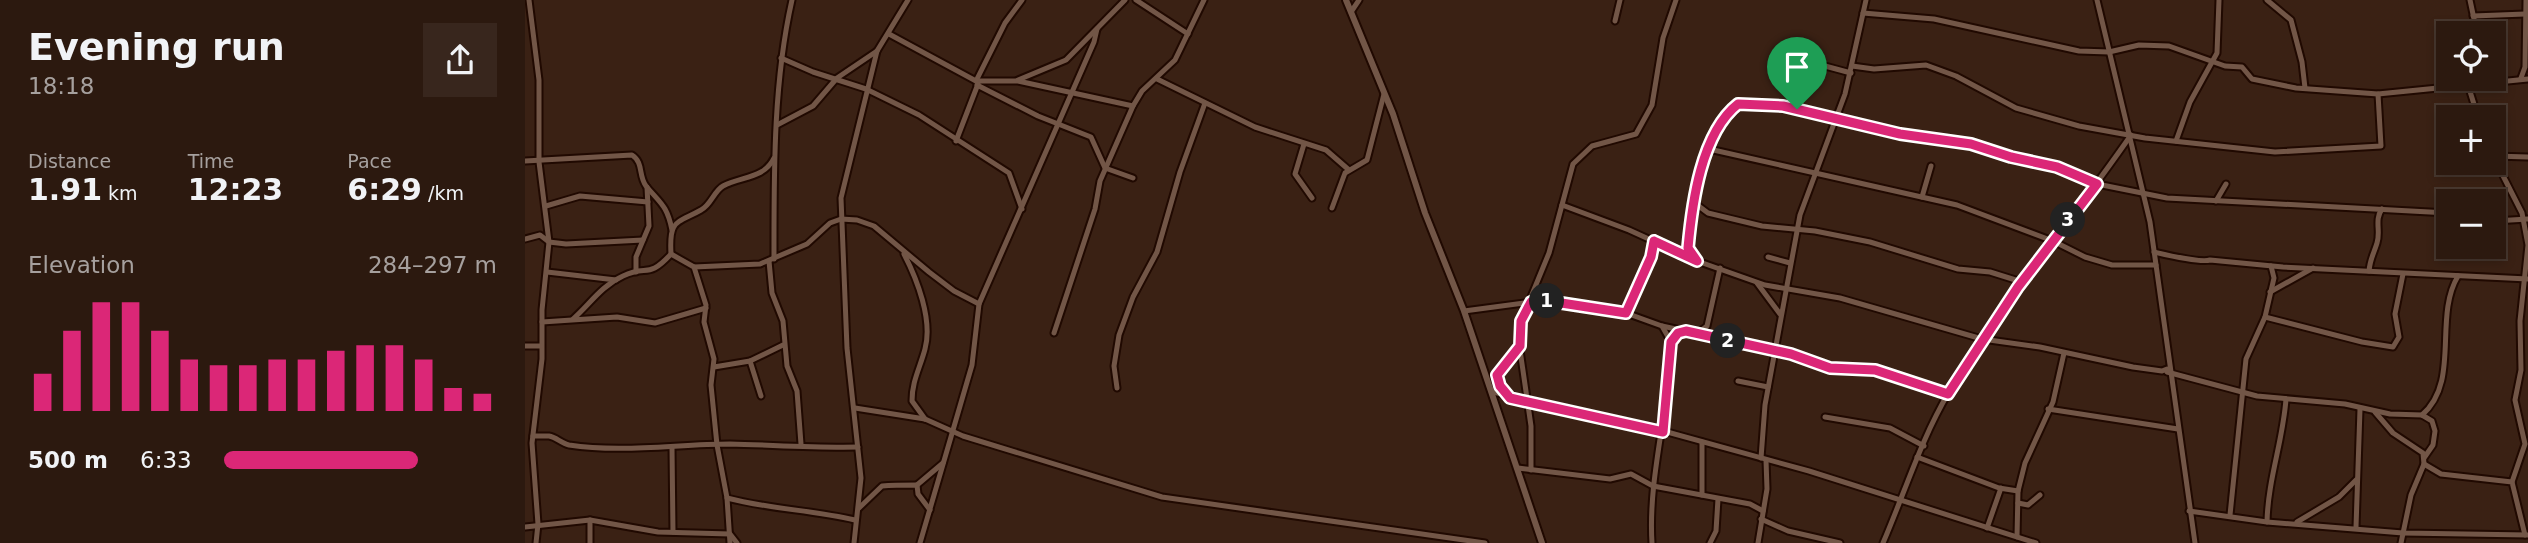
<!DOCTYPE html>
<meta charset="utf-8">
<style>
body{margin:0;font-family:"DejaVu Sans",sans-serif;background:#38261d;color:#f1f3f6;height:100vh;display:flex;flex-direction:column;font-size:26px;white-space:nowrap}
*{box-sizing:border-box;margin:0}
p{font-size:23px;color:#a6a09e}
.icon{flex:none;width:38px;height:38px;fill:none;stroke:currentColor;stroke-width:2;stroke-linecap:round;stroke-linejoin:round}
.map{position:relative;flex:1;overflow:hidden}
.panel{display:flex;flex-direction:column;background:#2c190f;width:525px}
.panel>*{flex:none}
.controls{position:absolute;left:1911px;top:21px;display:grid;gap:14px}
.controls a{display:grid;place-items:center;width:70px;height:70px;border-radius:0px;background:#2c190f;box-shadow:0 4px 10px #0003,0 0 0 2px #48382f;font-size:35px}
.pin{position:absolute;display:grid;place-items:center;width:60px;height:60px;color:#fff;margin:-72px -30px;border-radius:50% 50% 50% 0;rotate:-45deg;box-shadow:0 0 7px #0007}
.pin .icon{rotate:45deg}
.km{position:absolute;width:35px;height:35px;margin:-18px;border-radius:50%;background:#222;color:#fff;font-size:19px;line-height:35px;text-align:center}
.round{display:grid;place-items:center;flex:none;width:74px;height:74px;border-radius:0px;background:#38261d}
.headline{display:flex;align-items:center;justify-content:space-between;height:119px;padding:0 28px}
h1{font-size:38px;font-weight:800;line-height:52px}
.stats{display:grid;grid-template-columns:repeat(3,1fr);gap:10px;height:119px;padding:7px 28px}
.stats div{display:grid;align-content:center}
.stats b{font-size:30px;font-weight:800}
.stats small{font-size:19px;font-weight:400}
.stats p{font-size:19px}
.chart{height:196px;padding:14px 28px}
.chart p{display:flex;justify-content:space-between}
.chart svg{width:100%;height:126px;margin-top:7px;stroke:#db2777;stroke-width:6}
ul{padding:0 28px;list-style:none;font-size:23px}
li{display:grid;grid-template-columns:112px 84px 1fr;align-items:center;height:52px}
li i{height:18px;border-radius:9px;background:#db2777}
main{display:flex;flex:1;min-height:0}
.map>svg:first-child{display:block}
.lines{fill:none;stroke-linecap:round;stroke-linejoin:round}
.minor-casing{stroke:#200901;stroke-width:9}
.tertiary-casing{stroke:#200901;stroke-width:10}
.minor{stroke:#725647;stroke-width:5}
.tertiary{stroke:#725647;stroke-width:6}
.route-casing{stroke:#fff;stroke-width:14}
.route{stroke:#db2777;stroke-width:9}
</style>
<main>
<section class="panel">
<div class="headline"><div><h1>Evening run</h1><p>18:18</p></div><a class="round"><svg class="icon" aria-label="share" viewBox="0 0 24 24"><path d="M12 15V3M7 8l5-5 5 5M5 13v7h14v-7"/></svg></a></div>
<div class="stats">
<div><p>Distance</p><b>1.91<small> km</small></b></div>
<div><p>Time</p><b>12:23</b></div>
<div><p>Pace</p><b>6:29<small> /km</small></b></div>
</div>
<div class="chart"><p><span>Elevation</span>284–297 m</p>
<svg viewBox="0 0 160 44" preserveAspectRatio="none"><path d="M5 44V31M15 44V16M25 44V6M35 44V6M45 44V16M55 44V26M65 44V28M75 44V28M85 44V26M95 44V26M105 44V23M115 44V21M125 44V21M135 44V26M145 44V36M155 44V38"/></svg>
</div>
<ul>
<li><b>500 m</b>6:33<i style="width:71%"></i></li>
</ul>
</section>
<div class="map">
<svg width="2003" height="543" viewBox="0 0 2003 543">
<rect width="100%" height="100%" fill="#3a2114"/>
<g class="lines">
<defs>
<g id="minor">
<polyline points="4,0 14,80 14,162 24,242 17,310 17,359 7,443 13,524 11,543"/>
<polyline points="611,0 663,34"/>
<polyline points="1572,0 1625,222 1670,543"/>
<polyline points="1742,0 1766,20 1777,62 1780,88"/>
<polyline points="1945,0 1952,33"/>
<polyline points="826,12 834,0"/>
<polyline points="1338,13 1409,19 1554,51 1584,52 1614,45 1644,46 1700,66 1717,67 1727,79 1771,88 1853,94 2003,79"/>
<polyline points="1948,16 2000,14"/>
<polyline points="1090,21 1095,0"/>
<polyline points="364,34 451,81 493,81 608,106"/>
<polyline points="256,58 288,72 341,89 394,115 484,173 497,209"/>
<polyline points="1327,66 1349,69 1401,65 1431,76 1491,108 1554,126 1620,138 1750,152 1856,146 1853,94"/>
<polyline points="1996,78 2000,67 2001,0"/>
<polyline points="632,79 730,127 801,150 824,170"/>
<polyline points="493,80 541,60 600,0"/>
<polyline points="451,81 480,23 497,0"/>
<polyline points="452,85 513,116 566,137 580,168 608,178"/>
<polyline points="1943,85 1953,117"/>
<polyline points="1272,109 1280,72 1285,66 1300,66 1326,73"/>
<polyline points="252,125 288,106 312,78 352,51"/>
<polyline points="431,141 453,84"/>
<polyline points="1651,141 1665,102 1692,53 1694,0"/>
<polyline points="779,144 770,174 787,198"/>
<polyline points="1184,149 1432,205 1528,241 1560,257 1587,265 1631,265"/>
<polyline points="1969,156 2003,157"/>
<polyline points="1969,158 1997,213 2003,245 1995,321 1996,370 1990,400 2000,444 1987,482"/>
<path d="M0,161L107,155C119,163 113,175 121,186C135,203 142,205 147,230"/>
<polyline points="1397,197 1406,166"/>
<polyline points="1691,201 1701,184"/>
<polyline points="1171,204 1183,213 1237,226 1290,231 1345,242 1433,269 1465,272 1497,282"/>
<polyline points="1037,205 1104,230 1172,261 1240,285 1315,298 1457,339 1515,347 1608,367 1637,371 1642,369 1642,372 1732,396 1820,404 1865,414 1897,415 1907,421 1910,431 1908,445 1899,458"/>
<polyline points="21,206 55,196 123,202"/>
<polyline points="807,208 820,173 842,160 859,94"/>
<polyline points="1969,221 2003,219"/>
<polyline points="0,239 15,235 24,242 41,244 118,240"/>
<path d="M1629,252C1642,255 1675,263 1685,260L1758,267L2003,279"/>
<polyline points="146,254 169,267 181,305 179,322 189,359 186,385 192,445 202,498 205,543"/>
<path d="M379,254C392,279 408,320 400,349C395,368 387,381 387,401L400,419"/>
<polyline points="1243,257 1265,263"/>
<path d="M249,259C249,173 248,84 267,0"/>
<path d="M1170,259L1163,248C1168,204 1176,133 1213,104L1258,106L1375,134L1446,144L1486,157L1532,167L1572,184L1642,198L1923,213"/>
<polyline points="244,261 247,293 258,321 262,366 272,391 276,444"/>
<polyline points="169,267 235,264 282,244 305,223 316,219 332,220 349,226 404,272 429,291 454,304"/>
<path d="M1844,271C1845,259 1849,253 1852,243C1856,231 1849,220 1857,209"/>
<polyline points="22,272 91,280"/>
<polyline points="111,272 111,257 124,226 122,187"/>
<polyline points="1232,283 1255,314"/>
<polyline points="1745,292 1788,268"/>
<polyline points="939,311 1014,301 1101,313 1137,326 1266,354 1305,368 1343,369 1371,376 1423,394"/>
<polyline points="1101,313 1126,257 1129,241"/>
<polyline points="1740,317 1837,342 1868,347 1874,337 1870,314 1878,274"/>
<path d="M52,319H48C65,304 76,286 98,276C123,264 122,280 146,254C144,219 151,224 176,210C186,205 189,191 198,186C216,176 239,179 249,158"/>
<polyline points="17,322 92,317 130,323 181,308"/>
<polyline points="529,333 570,209 575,181 608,106 617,91 650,60 679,0"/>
<polyline points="1173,333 1182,326 1195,268"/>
<polyline points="0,346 16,346"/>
<polyline points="225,361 236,396"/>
<polyline points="189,367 225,361 258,345"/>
<polyline points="1213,381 1243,387"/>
<polyline points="592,388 589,366 594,335 608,297 632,252 655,172 680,103"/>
<polyline points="968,392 1124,427 1284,471 1511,543"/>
<polyline points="983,396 975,386 972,375 994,347"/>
<polyline points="330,408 400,419 438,436 637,497 960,543"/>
<polyline points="1523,409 1653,429"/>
<polyline points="1850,412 1868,433 1898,453 1899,464 1886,495 1876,543"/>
<path d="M1897,415C1936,381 1908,318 1933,276"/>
<polyline points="1300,417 1365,428 1399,446"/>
<path d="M8,436C13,436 19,436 24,436C31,437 36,443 44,445C97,453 152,444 205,444C248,445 290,448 333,447"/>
<polyline points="147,448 148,532"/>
<polyline points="1392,457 1474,488 1493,491"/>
<polyline points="1236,458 1240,405 1275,215 1320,94 1341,0"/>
<polyline points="1899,464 1916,474 1987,482 2000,535"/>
<polyline points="993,468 1085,479 1106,474 1128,486 1225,504 1238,511"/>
<polyline points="1006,470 1006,426 994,343 996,321 1024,253 1048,164 1067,146 1111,134 1127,105 1138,38 1151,0"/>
<polyline points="392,485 418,463"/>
<polyline points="1177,495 1177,442"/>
<path d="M202,498C244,509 287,510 330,520"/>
<polyline points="1493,503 1503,505 1515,495"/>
<path d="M334,508L357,486C368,485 382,485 392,485L393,494L405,510"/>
<polyline points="1664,511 1742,522 1878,533 2003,535"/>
<polyline points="1705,515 1721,359 1740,317 1749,278 1746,266"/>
<polyline points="1236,519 1263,531 1315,543"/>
<polyline points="65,520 65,543"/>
<path d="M1742,522C1743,479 1758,441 1761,399"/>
<polyline points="1772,522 1814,497 1831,480"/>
<polyline points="0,527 65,520 133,532 205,534 212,543"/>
<polyline points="1831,527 1835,409"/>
<polyline points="1462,528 1476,488"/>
<polyline points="1492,537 1493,491 1500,463 1528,402 1539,353"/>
<polyline points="329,543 336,478 322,348 316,198 352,51 383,0"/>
<polyline points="395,543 447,365 454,304 569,42 572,29"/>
<path d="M1127,543C1123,481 1142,417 1146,354V342L1137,326"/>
<polyline points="1185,543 1191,531 1193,499"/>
<polyline points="1233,543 1242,489 1241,460"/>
<path d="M1358,543C1380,492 1396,439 1424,392C1478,301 1546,222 1606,135"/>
</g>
<polyline id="tertiary" points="821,0 868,114 900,213 939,311 1017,543"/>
</defs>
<use href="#minor" class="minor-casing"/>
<use href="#tertiary" class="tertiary-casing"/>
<use href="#minor" class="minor"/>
<use href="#tertiary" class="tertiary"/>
</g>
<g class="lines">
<defs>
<path id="route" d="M1213,104L1258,106L1375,134L1446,144L1486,157L1532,167L1572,184L1493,287L1423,394L1350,370L1305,368L1266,354L1161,331L1153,333L1146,342L1138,432L985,398L975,386L972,375L995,346L996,321L1006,302H1030L1101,313L1126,257L1129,241L1172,261L1163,248C1167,204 1176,133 1213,104Z"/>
</defs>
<use href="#route" class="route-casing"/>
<use href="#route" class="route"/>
</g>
</svg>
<div class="controls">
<a><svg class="icon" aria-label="locate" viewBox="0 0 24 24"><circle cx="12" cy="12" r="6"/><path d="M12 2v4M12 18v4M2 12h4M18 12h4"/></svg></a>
<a>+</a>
<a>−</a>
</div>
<div class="pin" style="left:1272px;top:109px;background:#1e9e55"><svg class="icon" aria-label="arrive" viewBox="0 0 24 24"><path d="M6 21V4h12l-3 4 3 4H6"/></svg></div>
<b class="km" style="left:1022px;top:301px">1</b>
<b class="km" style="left:1203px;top:341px">2</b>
<b class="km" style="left:1543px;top:220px">3</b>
</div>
</main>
